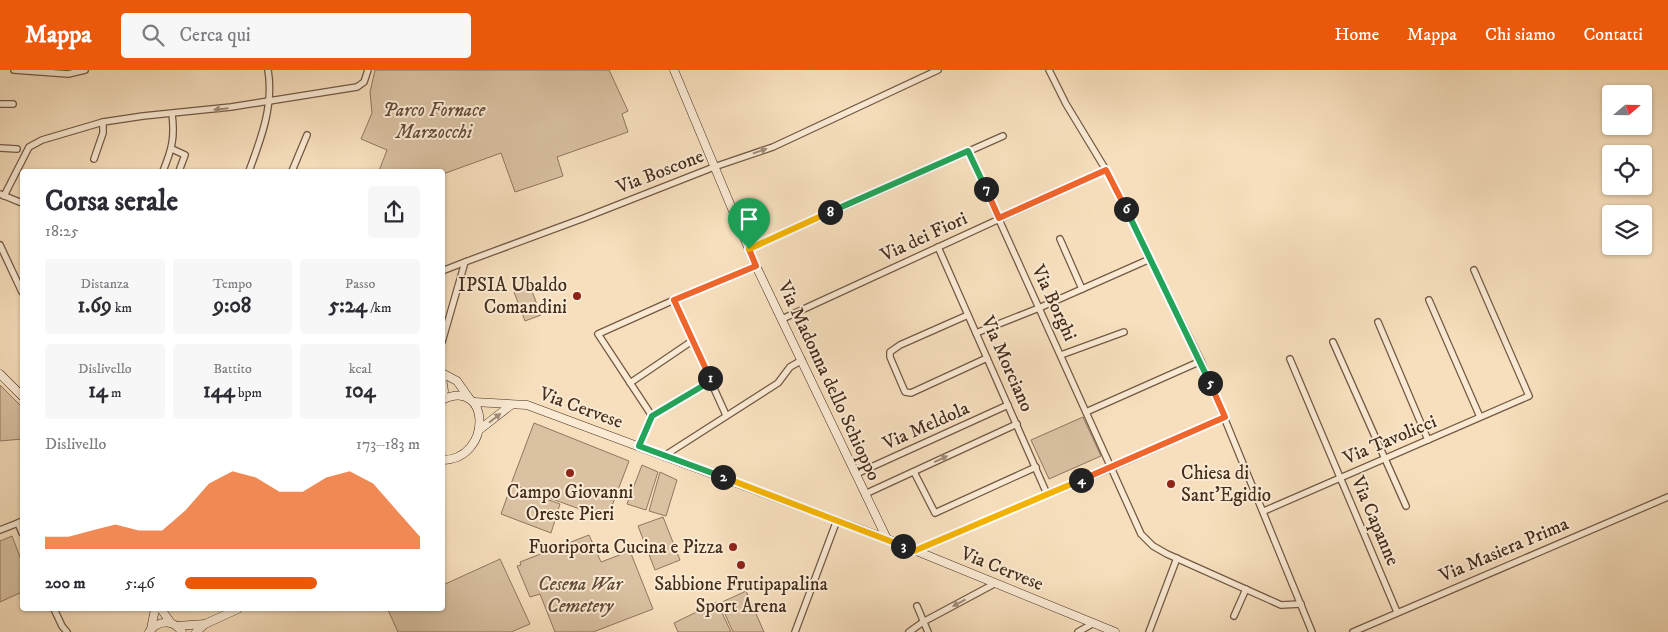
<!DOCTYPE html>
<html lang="it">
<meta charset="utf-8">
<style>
body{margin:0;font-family:"IM FELL DW Pica",serif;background:#f7f7f7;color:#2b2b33;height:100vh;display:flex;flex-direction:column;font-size:19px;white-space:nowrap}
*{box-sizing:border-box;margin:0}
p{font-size:16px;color:#7c7c81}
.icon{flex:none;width:28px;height:28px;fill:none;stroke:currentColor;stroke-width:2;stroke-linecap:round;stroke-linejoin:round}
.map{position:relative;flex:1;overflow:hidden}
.side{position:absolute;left:20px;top:99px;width:425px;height:442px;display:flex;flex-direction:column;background:#fff;border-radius:5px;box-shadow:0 1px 4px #0004}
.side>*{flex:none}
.needle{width:32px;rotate:70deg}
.tools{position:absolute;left:1602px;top:15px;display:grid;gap:10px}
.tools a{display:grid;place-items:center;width:50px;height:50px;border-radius:5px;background:#fff;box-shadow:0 1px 4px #0004;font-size:25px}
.pin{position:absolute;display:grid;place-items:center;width:42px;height:42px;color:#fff;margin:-51px -21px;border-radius:50% 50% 50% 0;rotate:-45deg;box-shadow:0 0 5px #0007}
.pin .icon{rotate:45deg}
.km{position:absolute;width:25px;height:25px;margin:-12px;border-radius:50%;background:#222;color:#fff;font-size:14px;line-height:25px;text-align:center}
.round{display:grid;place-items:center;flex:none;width:52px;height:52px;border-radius:5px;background:#f7f7f7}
.overview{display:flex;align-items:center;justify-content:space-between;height:85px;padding:0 25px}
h1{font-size:28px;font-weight:800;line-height:38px}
.metrics{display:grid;grid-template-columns:repeat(3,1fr);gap:8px;height:85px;padding:5px 25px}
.metrics div{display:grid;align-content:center;border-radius:5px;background:#f7f7f7;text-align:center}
.metrics b{font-size:21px;font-weight:800}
.metrics small{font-size:14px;font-weight:400}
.metrics p{font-size:14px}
.chart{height:140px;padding:10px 25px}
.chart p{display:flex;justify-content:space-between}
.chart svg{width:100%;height:90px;margin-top:5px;fill:#ea580c;opacity:.7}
ul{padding:0 25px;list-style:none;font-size:16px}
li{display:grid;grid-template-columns:80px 60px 1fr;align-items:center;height:38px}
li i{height:12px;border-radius:6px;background:#ea580c}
header{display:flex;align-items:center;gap:30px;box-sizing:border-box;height:70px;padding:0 25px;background:#ea580c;color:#fff}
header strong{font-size:24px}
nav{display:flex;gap:28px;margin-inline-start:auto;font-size:18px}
.search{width:350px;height:45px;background:#f7f7f7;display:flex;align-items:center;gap:12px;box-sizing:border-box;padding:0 18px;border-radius:5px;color:#7c7c81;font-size:19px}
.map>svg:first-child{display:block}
.green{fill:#d9c1a2;stroke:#8f765f}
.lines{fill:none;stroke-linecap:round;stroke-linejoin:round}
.street-casing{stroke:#725944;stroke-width:8}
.secondary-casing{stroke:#452c1c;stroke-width:9}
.street{stroke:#faead4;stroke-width:5.5}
.secondary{stroke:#faead4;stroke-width:8}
.oneway{fill:#a08b78}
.split-1-casing{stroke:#fff;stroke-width:10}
.split-2-casing{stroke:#fff;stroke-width:10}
.split-3-casing{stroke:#fff;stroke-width:10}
.split-4-casing{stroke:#fff;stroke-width:10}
.split-5-casing{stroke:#fff;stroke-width:10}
.split-6-casing{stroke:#fff;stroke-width:10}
.split-7-casing{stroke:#fff;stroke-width:10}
.split-8-casing{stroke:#fff;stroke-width:10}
.split-9-casing{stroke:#fff;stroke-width:10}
.split-1{stroke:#f0652b;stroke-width:6}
.split-2{stroke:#22a559;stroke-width:6}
.split-3{stroke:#f5b400;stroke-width:6}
.split-4{stroke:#f5b400;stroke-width:6}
.split-5{stroke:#f0652b;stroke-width:6}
.split-6{stroke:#22a559;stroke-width:6}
.split-7{stroke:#f0652b;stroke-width:6}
.split-8{stroke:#22a559;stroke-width:6}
.split-9{stroke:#f5b400;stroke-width:6}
.poi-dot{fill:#8f2418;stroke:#faead4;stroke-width:2}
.labels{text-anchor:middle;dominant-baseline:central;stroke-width:4;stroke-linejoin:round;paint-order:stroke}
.park-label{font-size:19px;font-style:italic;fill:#634a37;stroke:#faead4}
.street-label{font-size:19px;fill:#452c1c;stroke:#faead4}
.poi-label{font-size:19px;fill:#452c1c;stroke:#faead4;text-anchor:end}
</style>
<header>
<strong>Mappa</strong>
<div class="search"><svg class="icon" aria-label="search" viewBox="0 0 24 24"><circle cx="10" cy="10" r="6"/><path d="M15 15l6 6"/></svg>Cerca qui</div>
<nav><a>Home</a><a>Mappa</a><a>Chi siamo</a><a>Contatti</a></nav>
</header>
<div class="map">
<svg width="1668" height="562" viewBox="0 0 1668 562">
<rect width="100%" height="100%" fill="#f7dfbd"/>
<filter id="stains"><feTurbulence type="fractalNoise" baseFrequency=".004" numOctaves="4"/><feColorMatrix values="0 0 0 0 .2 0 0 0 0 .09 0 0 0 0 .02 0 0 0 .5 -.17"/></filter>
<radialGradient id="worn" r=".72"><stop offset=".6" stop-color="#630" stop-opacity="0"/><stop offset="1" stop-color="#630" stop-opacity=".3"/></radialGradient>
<g class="green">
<polygon points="375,0 609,0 628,41 622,44 628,62 557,87 563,106 515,122 501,83 443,104 442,101 379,101 387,80 361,69 372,43 370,22"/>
<polygon points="530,216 541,245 525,251 514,222"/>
<polygon points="0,315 22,337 22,369 0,371"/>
<polygon points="1083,347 1101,386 1049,409 1031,370"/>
<polygon points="534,353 629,391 607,449 511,414"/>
<polygon points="642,395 658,402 646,440 627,434"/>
<polygon points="660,402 677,410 666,446 649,441"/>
<polygon points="511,416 560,434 551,463 501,444"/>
<polygon points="663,447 680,490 655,500 638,456"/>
<polygon points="589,465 601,492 630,481 653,539 593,562 555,562 540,524 530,527 517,496 521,495 520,492"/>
<polygon points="12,466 22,492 22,522 0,532 0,471"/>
<polygon points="500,489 530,554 511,562 398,562 388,540 391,539 442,539 443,515"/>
<polygon points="746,521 764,562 733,562 720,533"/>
<polygon points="717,532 731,562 678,562 674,553"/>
</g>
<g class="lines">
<defs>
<g id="street">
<polyline points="14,0 68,4 85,0"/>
<polyline points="1049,0 1066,34 1106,100 1201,291 1312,562"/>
<polyline points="0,34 13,34"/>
<polyline points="0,78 17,79"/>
<polyline points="172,79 185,85 179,101"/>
<polyline points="968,81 1141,464 1153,476 1167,484 1281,535 1301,534"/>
<polyline points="94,89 103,63 103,52"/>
<path d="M163,101C172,79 175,67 172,44"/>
<path d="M249,101C261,69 274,35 268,0"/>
<polyline points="292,101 307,65"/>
<polyline points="0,124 22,133"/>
<polyline points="4,126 29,77 42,70 103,52 143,46 231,37 357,17 364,12 368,0"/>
<polyline points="1060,169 1082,219"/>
<polyline points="0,175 22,222"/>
<polyline points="938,177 1047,424"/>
<polyline points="749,179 1003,66"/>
<polyline points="442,201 465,192"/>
<polyline points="674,230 726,345"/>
<polyline points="1429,230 1480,347"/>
<polyline points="968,245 900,275 890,282 890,287 905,322 911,323 987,288"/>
<polyline points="782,249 1106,100"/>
<polyline points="1378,252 1428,370"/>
<polyline points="976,263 1039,238 1150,189"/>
<polyline points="442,272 465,192 584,148 714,97 773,77 938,0"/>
<polyline points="1333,272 1406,436"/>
<polyline points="1061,285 1124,262"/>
<polyline points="1290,289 1397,542"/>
<polyline points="630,313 692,271"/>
<polyline points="1086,342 1201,291"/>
<polyline points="652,346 598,264 674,230 756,196"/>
<polyline points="652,346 711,311"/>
<polyline points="639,376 652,346"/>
<polyline points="664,386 778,313 790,297 802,290"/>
<polyline points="914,402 935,443 1036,397"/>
<polyline points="856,404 1008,335"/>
<polyline points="865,424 1017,354"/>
<polyline points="1264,441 1529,326 1474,200"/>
<polyline points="22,451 18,453 22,463"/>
<polyline points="0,460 18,453"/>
<polyline points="914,481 1111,398 1225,347"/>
<polyline points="917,536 928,562"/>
<polyline points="54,539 62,556 67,562"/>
<polyline points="1234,546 1246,519"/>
<polyline points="795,562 837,450"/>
<polyline points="909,562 923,552 994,514"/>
<polyline points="1078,562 1092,554"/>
<polyline points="1149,562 1177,488"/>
<polyline points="1353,562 1668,427"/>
</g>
<g id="secondary">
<polyline points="674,0 756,196 887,469"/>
<polyline points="442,303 457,311 469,328"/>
<polyline points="0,304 22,326"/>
<polyline points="442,308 444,321 442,325"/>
<path d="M442,330C491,306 493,390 442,390"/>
<polyline points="474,332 527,335 887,469 1115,562"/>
<polyline points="479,360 511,335"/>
<polyline points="161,539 171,553"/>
<polyline points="177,556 205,554"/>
<polyline points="151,559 155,539"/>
<path d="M149,562C158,550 173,549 182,562"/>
<polyline points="196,562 205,554 238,539"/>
</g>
</defs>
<use href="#street" class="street-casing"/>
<use href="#secondary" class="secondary-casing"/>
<use href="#street" class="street"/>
<use href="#secondary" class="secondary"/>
</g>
<defs><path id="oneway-solid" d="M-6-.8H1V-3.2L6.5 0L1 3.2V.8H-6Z" transform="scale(1.25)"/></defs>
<g class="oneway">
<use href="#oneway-solid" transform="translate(221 39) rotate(174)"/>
<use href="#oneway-solid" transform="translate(760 81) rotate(-19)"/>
<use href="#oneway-solid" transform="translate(495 348) rotate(-38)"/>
<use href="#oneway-solid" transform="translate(941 389) rotate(-25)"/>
<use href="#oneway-solid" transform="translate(959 533) rotate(152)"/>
</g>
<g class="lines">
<defs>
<polyline id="split-1" points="710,308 674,230 756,196 749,179"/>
<polyline id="split-2" points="710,308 711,311 652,346 639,376 723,407"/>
<polyline id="split-3" points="723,407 903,476"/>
<polyline id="split-4" points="903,476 914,481 1081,410"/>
<polyline id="split-5" points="1081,410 1225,347 1210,313"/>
<polyline id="split-6" points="1126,139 1210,313"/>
<polyline id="split-7" points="986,119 999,148 1106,100 1126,139"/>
<polyline id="split-8" points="830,142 968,81 986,119"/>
<polyline id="split-9" points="749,179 830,142"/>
</defs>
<use href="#split-1" class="split-1-casing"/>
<use href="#split-2" class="split-2-casing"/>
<use href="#split-3" class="split-3-casing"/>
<use href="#split-4" class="split-4-casing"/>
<use href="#split-5" class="split-5-casing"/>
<use href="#split-6" class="split-6-casing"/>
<use href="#split-7" class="split-7-casing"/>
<use href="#split-8" class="split-8-casing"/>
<use href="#split-9" class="split-9-casing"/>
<use href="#split-1" class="split-1"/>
<use href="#split-2" class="split-2"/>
<use href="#split-3" class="split-3"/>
<use href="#split-4" class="split-4"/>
<use href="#split-5" class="split-5"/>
<use href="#split-6" class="split-6"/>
<use href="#split-7" class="split-7"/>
<use href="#split-8" class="split-8"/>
<use href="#split-9" class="split-9"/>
</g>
<g class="poi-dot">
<circle cx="577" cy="226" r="5"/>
<circle cx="570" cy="403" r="5"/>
<circle cx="1171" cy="414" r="5"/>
<circle cx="733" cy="477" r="5"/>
<circle cx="741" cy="495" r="5"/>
</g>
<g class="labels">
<g class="park-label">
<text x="434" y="40">Parco Fornace<tspan x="434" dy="22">Marzocchi</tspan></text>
<text x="580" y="514">Cesena War<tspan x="580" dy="22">Cemetery</tspan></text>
</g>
<g class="street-label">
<text transform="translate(660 102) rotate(-21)">Via Boscone</text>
<text transform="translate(924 167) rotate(-25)">Via dei Fiori</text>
<text transform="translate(1054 233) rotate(65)">Via Borghi</text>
<text transform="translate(1007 294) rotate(66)">Via Morciano</text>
<text transform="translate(829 311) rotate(65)">Via Madonna dello Schioppo</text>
<text transform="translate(581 338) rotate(20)">Via Cervese</text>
<text transform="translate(926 356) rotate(-24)">Via Meldola</text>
<text transform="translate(1390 370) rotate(-23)">Via Tavolicci</text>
<text transform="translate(1375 451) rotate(67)">Via Capanne</text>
<text transform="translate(1504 480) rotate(-23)">Via Masiera Prima</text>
<text transform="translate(1002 499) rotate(22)">Via Cervese</text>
</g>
<g class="poi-label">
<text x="567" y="215">IPSIA Ubaldo<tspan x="567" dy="22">Comandini</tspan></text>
<text x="1181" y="403" text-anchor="start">Chiesa di<tspan x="1181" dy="22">Sant'Egidio</tspan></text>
<text x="570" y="422" text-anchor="middle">Campo Giovanni<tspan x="570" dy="22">Oreste Pieri</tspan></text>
<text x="723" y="477">Fuoriporta Cucina e Pizza</text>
<text x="741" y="514" text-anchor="middle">Sabbione Frutipapalina<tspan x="741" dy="22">Sport Arena</tspan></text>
</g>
</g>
<rect width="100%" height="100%" filter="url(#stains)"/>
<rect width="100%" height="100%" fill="url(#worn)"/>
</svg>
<div class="tools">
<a><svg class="needle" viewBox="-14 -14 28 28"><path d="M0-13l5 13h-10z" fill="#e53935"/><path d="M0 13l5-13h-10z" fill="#7c7c81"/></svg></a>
<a><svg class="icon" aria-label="locate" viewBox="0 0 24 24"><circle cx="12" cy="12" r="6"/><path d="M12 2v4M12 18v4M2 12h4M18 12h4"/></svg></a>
<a><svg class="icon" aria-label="layers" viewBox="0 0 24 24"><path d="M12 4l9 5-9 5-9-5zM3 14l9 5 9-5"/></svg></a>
</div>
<div class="pin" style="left:749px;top:179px;background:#1e9e55"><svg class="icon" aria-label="arrive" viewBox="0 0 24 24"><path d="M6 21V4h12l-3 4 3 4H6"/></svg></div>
<b class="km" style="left:710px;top:308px">1</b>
<b class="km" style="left:723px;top:407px">2</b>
<b class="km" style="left:903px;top:476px">3</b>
<b class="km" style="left:1081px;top:410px">4</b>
<b class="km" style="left:1210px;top:313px">5</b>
<b class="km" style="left:1126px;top:139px">6</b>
<b class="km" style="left:986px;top:119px">7</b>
<b class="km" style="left:830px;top:142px">8</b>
<section class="side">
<div class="overview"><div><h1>Corsa serale</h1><p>18:25</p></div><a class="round"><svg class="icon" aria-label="share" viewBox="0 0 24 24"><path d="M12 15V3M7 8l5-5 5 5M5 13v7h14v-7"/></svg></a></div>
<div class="metrics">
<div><p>Distanza</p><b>1.69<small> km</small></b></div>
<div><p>Tempo</p><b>9:08</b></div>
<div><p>Passo</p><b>5:24<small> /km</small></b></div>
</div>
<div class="metrics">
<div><p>Dislivello</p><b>14<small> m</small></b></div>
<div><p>Battito</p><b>144<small> bpm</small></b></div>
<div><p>kcal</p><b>104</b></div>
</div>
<div class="chart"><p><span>Dislivello</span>173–183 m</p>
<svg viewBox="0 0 160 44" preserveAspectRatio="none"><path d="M0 44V38L10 38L20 35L30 32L40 35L50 35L60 25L70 12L80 6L90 9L100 16L110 16L120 9L130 6L140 12L150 25L160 38V44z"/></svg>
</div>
<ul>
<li><b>200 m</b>5:46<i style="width:56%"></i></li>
</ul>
</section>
</div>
